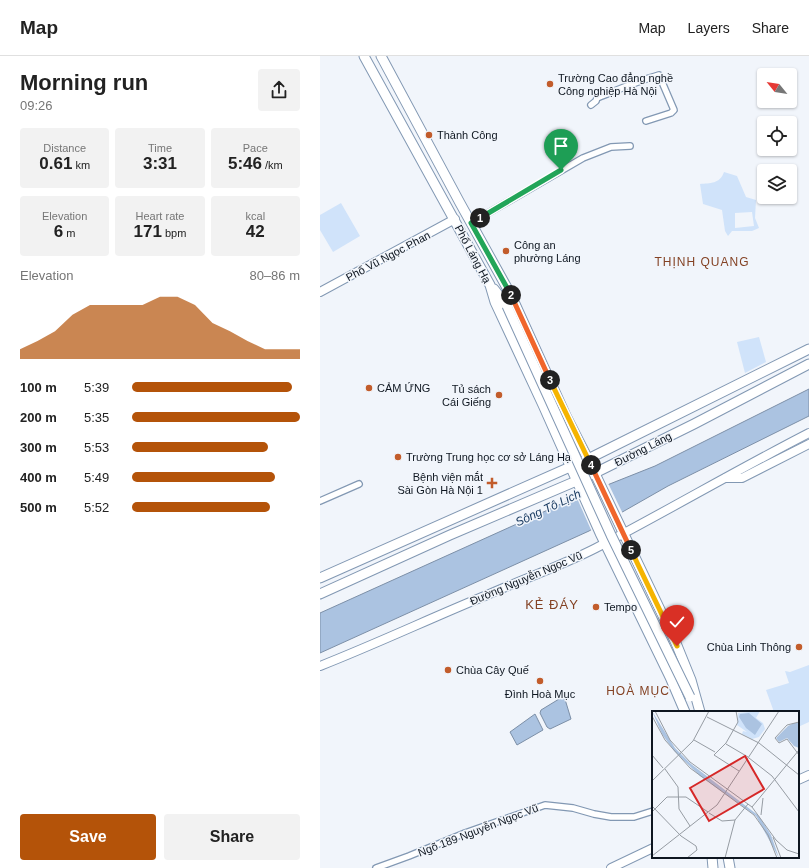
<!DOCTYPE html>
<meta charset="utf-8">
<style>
body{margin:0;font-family:Arial,sans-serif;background:#f2f2f2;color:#222;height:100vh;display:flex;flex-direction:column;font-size:15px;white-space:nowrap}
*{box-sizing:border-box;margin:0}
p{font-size:13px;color:#767676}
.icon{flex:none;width:22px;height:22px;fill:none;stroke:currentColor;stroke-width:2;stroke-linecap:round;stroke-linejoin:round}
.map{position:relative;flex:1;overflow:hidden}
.details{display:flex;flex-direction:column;background:#fff;width:320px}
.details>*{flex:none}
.needle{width:26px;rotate:300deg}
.buttons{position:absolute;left:437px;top:12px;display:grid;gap:8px}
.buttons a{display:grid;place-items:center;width:40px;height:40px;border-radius:4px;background:#fff;box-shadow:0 1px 3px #0004;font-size:20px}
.pin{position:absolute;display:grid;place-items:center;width:34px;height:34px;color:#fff;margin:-41px -17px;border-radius:50% 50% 50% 0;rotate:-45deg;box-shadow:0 0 4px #0007}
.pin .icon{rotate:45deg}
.km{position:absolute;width:20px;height:20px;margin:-10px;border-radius:50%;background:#222;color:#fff;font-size:11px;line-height:20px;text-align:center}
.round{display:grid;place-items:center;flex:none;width:42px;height:42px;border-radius:4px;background:#f2f2f2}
.head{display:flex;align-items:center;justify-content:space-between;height:68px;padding:0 20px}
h1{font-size:22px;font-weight:700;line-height:30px}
.stats{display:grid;grid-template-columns:repeat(3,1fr);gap:6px;height:68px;padding:4px 20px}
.stats div{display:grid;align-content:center;border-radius:4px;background:#f2f2f2;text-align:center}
.stats b{font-size:17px;font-weight:700}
.stats small{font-size:11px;font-weight:400}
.stats p{font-size:11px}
.chart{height:112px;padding:8px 20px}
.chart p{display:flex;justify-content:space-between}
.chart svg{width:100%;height:72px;margin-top:4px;fill:#b45309;opacity:.7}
.primary-button{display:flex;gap:8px;margin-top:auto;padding:8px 20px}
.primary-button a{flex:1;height:46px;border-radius:4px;background:#b45309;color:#fff;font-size:16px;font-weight:700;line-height:46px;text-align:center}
.primary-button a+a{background:#f2f2f2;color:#222}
ul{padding:0 20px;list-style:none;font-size:13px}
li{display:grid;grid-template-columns:64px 48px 1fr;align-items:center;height:30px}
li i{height:10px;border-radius:5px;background:#b45309}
header{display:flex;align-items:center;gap:24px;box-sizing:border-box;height:56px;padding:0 20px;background:#fff;border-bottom:1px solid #e0e0e0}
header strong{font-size:19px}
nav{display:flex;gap:22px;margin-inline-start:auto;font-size:14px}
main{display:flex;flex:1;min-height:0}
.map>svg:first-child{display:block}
.green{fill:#d0e3fa;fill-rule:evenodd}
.water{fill:#abc3e1;stroke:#7c8fa7}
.pier{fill:#f1f5fb}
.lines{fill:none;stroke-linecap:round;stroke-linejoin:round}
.street-casing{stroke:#8298b3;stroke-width:8}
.secondary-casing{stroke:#8298b3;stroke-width:10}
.primary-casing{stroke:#8298b3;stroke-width:11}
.street{stroke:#fff;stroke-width:5.5}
.secondary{stroke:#fff;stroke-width:8}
.primary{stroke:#fff;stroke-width:9}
.primary-bridge-casing{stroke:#8298b3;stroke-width:11;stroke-linecap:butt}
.primary-bridge{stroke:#fff;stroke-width:9}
.split-1-casing{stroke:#fff;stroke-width:8}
.split-2-casing{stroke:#fff;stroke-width:8}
.split-3-casing{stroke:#fff;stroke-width:8}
.split-4-casing{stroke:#fff;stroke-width:8}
.split-5-casing{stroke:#fff;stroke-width:8}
.split-6-casing{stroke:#fff;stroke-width:8}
.split-1{stroke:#22a559;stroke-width:5}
.split-2{stroke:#22a559;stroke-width:5}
.split-3{stroke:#f0652b;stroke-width:5}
.split-4{stroke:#f5b400;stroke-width:5}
.split-5{stroke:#f0652b;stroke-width:5}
.split-6{stroke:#f5b400;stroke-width:5}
.poi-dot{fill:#c25c2b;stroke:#f1f5fb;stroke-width:1.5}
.labels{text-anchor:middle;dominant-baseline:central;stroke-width:3;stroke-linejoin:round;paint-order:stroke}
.poi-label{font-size:11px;fill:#0e1620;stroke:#f1f5fb;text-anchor:start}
.street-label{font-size:11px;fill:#0e1620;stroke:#f1f5fb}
.neighbourhood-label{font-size:12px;letter-spacing:1px;fill:#844224;stroke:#f1f5fb}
.water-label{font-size:12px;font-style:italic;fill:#15375e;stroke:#f1f5fb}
.quarter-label{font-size:13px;letter-spacing:1px;fill:#844224;stroke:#f1f5fb}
.inset-road{fill:none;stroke:#969ca3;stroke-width:1}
.view{fill:#d62828;fill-opacity:0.15;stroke:#d62828;stroke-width:2}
.inset-edge{fill:none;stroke:#0e1620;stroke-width:2}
</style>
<header>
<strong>Map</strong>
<nav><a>Map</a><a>Layers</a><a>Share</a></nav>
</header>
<main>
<section class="details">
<div class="head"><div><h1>Morning run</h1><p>09:26</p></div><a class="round"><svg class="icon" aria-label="share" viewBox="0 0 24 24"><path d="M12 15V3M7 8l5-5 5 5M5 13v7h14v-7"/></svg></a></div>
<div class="stats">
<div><p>Distance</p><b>0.61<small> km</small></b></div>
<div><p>Time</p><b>3:31</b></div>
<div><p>Pace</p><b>5:46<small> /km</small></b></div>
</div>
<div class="stats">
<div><p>Elevation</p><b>6<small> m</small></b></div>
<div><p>Heart rate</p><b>171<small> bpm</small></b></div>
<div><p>kcal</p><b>42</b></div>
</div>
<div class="chart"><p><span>Elevation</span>80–86 m</p>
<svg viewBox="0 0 160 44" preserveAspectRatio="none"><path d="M0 44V38L10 33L20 27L30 17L40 11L50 11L60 11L70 11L80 6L90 6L100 11L110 22L120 27L130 33L140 38L150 38L160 38V44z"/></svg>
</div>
<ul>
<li><b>100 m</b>5:39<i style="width:95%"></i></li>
<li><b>200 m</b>5:35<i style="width:100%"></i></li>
<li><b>300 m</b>5:53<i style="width:81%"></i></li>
<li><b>400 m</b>5:49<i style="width:85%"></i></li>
<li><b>500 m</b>5:52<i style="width:82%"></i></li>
</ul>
<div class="primary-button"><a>Save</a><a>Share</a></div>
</section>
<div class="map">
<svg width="489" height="812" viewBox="0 0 489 812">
<rect width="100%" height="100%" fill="#f1f5fb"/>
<g class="green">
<path d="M404,116L417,120L426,141L436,144L435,162L439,172L432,175H412L408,180L405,175L402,154L383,148L380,128C390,127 400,128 404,116ZM432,156L434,170L415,172V157Z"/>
<polygon points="21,147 40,180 13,196 0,174 0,159"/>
<polygon points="439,281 446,306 425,317 417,286"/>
<polygon points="489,609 489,666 478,671 478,656 454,656 446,634 469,627 465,615 470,616"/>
</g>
<g class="water">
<polygon points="489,333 489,360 348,430 269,475 0,597 0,557 252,443 335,410"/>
<polygon points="244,640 251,663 230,673 227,671 220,657 221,654"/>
<polygon points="215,658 223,674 197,689 190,676"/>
</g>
<polygon class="pier" points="288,427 303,458 272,476 256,440"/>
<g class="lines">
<defs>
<g id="street">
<path d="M271,49L276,45L277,42C297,34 318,25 339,19L354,54L351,57L326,65"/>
<polyline points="151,167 263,102 291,91 310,90"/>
<polyline points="0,445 39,428"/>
<polyline points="56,812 89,800 145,777 225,749 253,752 274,758 291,761 314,761 333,755"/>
</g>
<g id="secondary">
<polyline points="0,236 135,163"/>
<polyline points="406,422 422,422 489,388"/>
<path d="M0,610C56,588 111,562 167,539C203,523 241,510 276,492C347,455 417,414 489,377"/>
<polyline points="478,724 489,719"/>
<polyline points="291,812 333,792"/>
</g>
<g id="primary">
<polyline points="44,0 170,229 175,246 223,349 280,477 350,621 365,656"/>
<polyline points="61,0 140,147 191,239 246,360 268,403 356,587 371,624 380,656"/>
<polyline points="174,233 187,250"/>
<polyline points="0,522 268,403 489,293"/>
<polyline points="0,538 130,479 275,417 374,368 489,308"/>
<polyline points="392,801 393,812"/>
<polyline points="408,801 410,812"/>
</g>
</defs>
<use href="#street" class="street-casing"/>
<use href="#secondary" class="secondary-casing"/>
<use href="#primary" class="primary-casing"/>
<use href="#street" class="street"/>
<use href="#secondary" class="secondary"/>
<use href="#primary" class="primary"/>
<defs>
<polyline id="primary-bridge" points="187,250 291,479 370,641"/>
</defs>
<use href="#primary-bridge" class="primary-bridge-casing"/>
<use href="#primary-bridge" class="primary-bridge"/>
</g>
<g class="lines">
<defs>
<polyline id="split-1" points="160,162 241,114"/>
<polyline id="split-2" points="160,162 151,167 191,239"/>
<polyline id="split-3" points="191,239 230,324"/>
<polyline id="split-4" points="230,324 271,409"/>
<polyline id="split-5" points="271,409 311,494"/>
<polyline id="split-6" points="311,494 357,590"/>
</defs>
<use href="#split-1" class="split-1-casing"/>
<use href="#split-2" class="split-2-casing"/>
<use href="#split-3" class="split-3-casing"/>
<use href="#split-4" class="split-4-casing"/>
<use href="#split-5" class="split-5-casing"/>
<use href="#split-6" class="split-6-casing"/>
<use href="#split-1" class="split-1"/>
<use href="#split-2" class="split-2"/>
<use href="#split-3" class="split-3"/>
<use href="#split-4" class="split-4"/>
<use href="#split-5" class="split-5"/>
<use href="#split-6" class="split-6"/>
</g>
<g class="poi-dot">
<circle cx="230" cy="28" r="4"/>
<circle cx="109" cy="79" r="4"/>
<circle cx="186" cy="195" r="4"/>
<circle cx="49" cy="332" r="4"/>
<circle cx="179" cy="339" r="4"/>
<circle cx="78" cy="401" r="4"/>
<path d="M170 421h4v4h4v4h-4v4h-4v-4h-4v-4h4z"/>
<circle cx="276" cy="551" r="4"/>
<circle cx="479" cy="591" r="4"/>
<circle cx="128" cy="614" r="4"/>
<circle cx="220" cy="625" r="4"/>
</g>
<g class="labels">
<g class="poi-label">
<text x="238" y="22">Trường Cao đẳng nghề<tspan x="238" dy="13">Công nghiệp Hà Nội</tspan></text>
<text x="117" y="79">Thành Công</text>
<text x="194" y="189">Công an<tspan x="194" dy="13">phường Láng</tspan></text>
<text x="57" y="332">CẢM ỨNG</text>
<text x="171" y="333" text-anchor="end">Tủ sách<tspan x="171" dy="13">Cái Giếng</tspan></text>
<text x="86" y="401">Trường Trung học cơ sở Láng Hạ</text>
<text x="163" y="421" text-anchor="end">Bệnh viện mắt<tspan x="163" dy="13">Sài Gòn Hà Nội 1</tspan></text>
<text x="284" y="551">Tempo</text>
<text x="471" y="591" text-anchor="end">Chùa Linh Thông</text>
<text x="136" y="614">Chùa Cây Quế</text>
<text x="220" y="638" text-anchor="middle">Đình Hoà Mục</text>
</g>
<g class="street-label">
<text transform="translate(153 198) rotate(62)">Phố Láng Hạ</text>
<text transform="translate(68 200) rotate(-28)">Phố Vũ Ngọc Phan</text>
<text transform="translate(323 393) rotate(-27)">Đường Láng</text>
<text transform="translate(206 522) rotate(-23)">Đường Nguyễn Ngọc Vũ</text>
<text transform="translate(158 774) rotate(-21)">Ngõ 189 Nguyễn Ngọc Vũ</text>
</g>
<g class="neighbourhood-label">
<text x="382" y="206">THỊNH QUANG</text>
<text x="318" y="635">HOÀ MỤC</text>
</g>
<g class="water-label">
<text transform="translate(228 452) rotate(-25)">Sông Tô Lịch</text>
</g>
<g class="quarter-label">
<text x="232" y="548">KẺ ĐÁY</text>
</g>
</g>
<g transform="translate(332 655)">
<rect width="147" height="147" fill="#f1f5fb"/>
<path d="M108,0L104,7L111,12L113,18L107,26L100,28L90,23L91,20L95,21L85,14L86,2Z" fill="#d0e3fa"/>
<path d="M0,0L23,37L39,53L107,105L119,124L127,147L104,105L48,65L22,40L10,23ZM97,2L110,13L103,24L94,17L87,6L88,3ZM142,12H147V37L142,35L135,27L127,31L124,27L136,15Z" fill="#abc3e1"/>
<path class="inset-road" d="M3,0L18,29L38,51L100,96L124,129L135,139L147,143M84,0L86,11L74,32L62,44L87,60M0,5L13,29L38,57L102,104L116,124L125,147M55,6L107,32L147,64M147,11L135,14L123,27L127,32L135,28L147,44M42,29L63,41M74,33L96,46M0,44L11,57M97,47L120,65L147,101M13,58L26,76L27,98L38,115M0,70L41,30L57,0M0,95L29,125L44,135M100,96L147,39M0,101L15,86H34L56,101M57,102L70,110L83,109M109,104L111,87M121,126L129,147M0,145L65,94L127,0M35,147L45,139L44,135M73,147L83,109L96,93"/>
<path class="view" d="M93,45L112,78L57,110L38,77Z"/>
<rect width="147" height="147" class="inset-edge"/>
</g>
</svg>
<div class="buttons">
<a><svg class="needle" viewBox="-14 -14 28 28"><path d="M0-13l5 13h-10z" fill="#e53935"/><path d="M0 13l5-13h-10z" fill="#767676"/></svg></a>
<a><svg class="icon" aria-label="locate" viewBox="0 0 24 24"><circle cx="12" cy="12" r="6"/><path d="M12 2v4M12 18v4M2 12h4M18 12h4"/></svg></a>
<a><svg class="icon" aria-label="layers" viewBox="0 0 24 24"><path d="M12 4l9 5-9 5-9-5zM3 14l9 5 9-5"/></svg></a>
</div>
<div class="pin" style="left:241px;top:114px;background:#1e9e55"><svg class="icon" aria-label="arrive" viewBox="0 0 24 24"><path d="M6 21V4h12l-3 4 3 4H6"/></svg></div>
<div class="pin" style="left:357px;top:590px;background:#d93025"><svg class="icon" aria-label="check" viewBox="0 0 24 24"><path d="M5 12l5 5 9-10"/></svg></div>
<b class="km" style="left:160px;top:162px">1</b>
<b class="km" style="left:191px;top:239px">2</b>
<b class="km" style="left:230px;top:324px">3</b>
<b class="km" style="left:271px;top:409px">4</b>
<b class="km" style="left:311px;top:494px">5</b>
</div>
</main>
